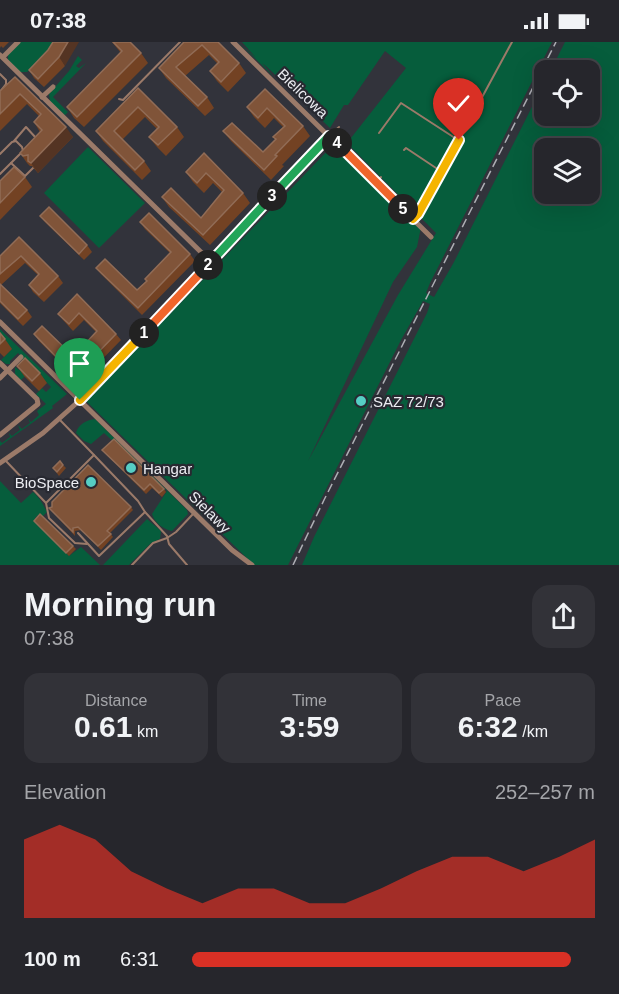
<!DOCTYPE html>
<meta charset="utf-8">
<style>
body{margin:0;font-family:Helvetica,sans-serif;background:#323238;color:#f1f3f6;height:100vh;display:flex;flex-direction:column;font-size:22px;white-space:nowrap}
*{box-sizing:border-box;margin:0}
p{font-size:20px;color:#a4a5a9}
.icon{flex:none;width:33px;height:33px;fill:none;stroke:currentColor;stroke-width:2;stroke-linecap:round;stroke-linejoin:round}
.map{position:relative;height:523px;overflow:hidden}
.panel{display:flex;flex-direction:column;background:#26262c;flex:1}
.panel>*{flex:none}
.buttons{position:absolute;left:534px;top:18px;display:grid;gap:12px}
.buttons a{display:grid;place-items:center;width:66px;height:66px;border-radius:12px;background:#26262c;box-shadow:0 6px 24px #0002,0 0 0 2px #424348;font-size:30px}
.pin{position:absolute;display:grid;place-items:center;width:51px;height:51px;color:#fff;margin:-62px -26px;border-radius:50% 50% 50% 0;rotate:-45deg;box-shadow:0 0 6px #0007}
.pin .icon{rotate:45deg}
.km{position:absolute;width:30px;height:30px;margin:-15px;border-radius:50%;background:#222;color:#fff;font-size:16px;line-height:30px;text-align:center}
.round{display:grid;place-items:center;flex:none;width:63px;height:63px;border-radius:18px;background:#323238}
.head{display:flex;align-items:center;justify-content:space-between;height:102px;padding:0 24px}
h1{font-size:33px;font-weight:800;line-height:45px}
.metrics{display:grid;grid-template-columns:repeat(3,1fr);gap:9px;height:102px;padding:6px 24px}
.metrics div{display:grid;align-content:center;border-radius:15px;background:#323238;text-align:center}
.metrics b{font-size:30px;font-weight:800}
.metrics small{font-size:16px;font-weight:400}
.metrics p{font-size:16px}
.chart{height:168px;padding:12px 24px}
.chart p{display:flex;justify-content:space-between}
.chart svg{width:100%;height:108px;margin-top:6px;fill:#d93025;opacity:.7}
ul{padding:0 24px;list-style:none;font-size:20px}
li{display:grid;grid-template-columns:96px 72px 1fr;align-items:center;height:45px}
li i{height:15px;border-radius:8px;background:#d93025}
.status{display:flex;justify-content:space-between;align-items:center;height:42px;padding:0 30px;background:#26262c;direction:ltr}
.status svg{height:16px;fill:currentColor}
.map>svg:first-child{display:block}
.green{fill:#065d3c;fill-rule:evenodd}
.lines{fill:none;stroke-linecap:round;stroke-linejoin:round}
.lane{stroke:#9b7a69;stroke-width:2}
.street{stroke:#9b7a69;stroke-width:5}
.rail{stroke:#aeafb5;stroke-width:1.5;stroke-dasharray:9 4.5;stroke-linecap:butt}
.wall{fill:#734223}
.shaded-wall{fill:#543423}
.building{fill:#805439;stroke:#916c56;stroke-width:1.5}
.split-1-casing{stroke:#fff;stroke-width:12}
.split-2-casing{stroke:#fff;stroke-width:12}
.split-3-casing{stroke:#fff;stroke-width:12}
.split-4-casing{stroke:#fff;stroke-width:12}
.split-5-casing{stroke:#fff;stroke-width:12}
.split-6-casing{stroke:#fff;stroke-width:12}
.split-1{stroke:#f5b400;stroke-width:8}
.split-2{stroke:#f0652b;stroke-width:8}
.split-3{stroke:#22a559;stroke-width:8}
.split-4{stroke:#22a559;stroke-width:8}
.split-5{stroke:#f0652b;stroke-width:8}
.split-6{stroke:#f5b400;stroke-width:8}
.poi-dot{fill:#56cec4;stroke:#282931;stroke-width:2}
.labels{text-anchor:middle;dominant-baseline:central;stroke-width:4.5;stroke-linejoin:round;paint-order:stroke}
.street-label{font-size:15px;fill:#ecedf2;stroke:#282931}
.poi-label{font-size:15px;fill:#ecedf2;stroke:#282931;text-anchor:start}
</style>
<div class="status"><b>07:38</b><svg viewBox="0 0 49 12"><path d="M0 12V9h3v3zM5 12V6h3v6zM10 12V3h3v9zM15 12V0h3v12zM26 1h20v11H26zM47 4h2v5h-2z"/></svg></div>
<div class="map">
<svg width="619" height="523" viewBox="0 0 619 523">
<rect width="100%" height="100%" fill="#32333b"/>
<g class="green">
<polygon points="18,0 55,0 49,12 27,30 20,30 8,18 8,11"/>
<path d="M238,0L256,16L242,0H552L430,241L426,251L434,255L454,220L544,41V74H590V28H551L565,0H619V523H302L314,495L427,271L430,262L423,259L401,298L288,523H254L86,359L333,103L421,185L417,205L393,240L308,419L398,253L436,191L347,101L406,26L385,9L348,63H344L330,86L267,25L262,21L274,35ZM544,106H590V152H544Z"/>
<polygon points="78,14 82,18 76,24 79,26 86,21 53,55 68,70 65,73 50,59 49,52 69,29"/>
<polygon points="88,105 145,161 99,206 44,151"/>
<polygon points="0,287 67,352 52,364 53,366 0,404 0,399 2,401 10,395 9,391 12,394 20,388 18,383 22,387 30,381 28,376 31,380 39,373 37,369 46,362 36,352 42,346 46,350 51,345 33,326 21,338 15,332 15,325 19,328 25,321 22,318 23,316 18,311 10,319 10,322 6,322 1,318 12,307 0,294"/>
<path d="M95,377L187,468L188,472L172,489C164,488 154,480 152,472L167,449L104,391L91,402L84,399L76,391C78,382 87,378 95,377Z"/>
<path d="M0,439L21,461L33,450C40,456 43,462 47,470L41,476L38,473L35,476L69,514L81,505L100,523H0Z"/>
<polygon points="147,477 161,489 160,497 151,501 129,523 103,523"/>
</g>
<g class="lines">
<g class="lane">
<polyline points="0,32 6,38 6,42 0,50"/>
<polyline points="119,57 123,58 180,0"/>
<polyline points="379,91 401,61 458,98"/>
<polyline points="330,93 339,85"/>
<polyline points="14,99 26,85 36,96"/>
<polyline points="404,108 406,106 442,130"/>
<polyline points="0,112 12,100 16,99 22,105 23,109 0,132"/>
<polyline points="11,121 25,134 33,126"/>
<polyline points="376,141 381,135"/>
<polyline points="414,176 447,120 512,0"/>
<polyline points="94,413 138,459 145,470"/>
<polyline points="5,418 46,461 94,413 59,377"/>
<polyline points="46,461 49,476 75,501 87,502"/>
<polyline points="78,491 99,514 145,470 167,494 169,502 187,523"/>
<polyline points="132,523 153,501 167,496 176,490 193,472"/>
</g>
<g class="street">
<polyline points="233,0 431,195"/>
<polyline points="0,13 206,215"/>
<polyline points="3,15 18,0"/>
<polyline points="42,55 53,45"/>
<polyline points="0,280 232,508 252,523"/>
<polyline points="0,321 37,357 38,362 0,393"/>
<polyline points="0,336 21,315"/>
<polyline points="0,421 43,391 80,358 329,94"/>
</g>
<polyline class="rail" points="293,523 324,458 556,0"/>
</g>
<g class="wall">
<polygon points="0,0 9,0 3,6 1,4 0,6"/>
<polygon points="53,0 65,24 44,45 34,36 29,28 48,8"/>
<polygon points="112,0 141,11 148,21 84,85 74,76 67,65 121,11"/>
<polygon points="184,0 218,0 239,21 246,31 228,50 217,39 210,29 218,22 209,13 185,34 207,55 214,66 205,74 166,36 159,26"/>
<polygon points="15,35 73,95 38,131 32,124 30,124 27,121 20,111 40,90 34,80 39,74 27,62 0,89 0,49"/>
<polygon points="138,46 177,85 184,95 166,114 157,105 149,95 157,87 145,75 122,98 144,119 151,129 142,138 103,99 96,89"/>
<polygon points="265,47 303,84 310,94 282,123 284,124 271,138 231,99 223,89 263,110 275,98 273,95 283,85 274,76 265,86 254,75 247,65"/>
<polygon points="204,111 243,151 250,161 210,203 169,165 162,155 201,176 222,150 213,141 204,151 193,140 186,130"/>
<polygon points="25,135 32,145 0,178 0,139"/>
<polygon points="40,174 87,203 92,210 84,218 45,180"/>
<polygon points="140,180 190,212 195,219 142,273 101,232 96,226 137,248 146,239 145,237 170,211 145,187"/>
<polygon points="19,195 58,234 63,241 44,260 33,250 29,243 38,233 25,221 1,243 27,268 32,275 23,284 0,261 0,214"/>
<polygon points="77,252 116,292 121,298 84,336 74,334 39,299 34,292 75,316 86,305 96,290 84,278 73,289 63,278 58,272"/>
<polygon points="0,291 5,297 12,307 4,315 0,311"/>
<polygon points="17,324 40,331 47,341 39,349 24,334"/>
<polygon points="102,408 164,447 166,450 162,455 152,446 146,452"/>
<polygon points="63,423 66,426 59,434 53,426"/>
<polygon points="131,465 133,468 110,491 113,495 101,508 81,488 75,489 75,494 49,466"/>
<polygon points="34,479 73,504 76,507 69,514"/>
</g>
<g class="shaded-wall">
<polygon points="68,0 79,0 65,24 59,15"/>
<polygon points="66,85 73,95 38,131 31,121"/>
</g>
<g class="building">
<polygon points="53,0 68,0 59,15 38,37 29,28 48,8"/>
<polygon points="113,0 130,0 141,11 77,75 67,65 122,9"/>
<polygon points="184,0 218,0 239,21 221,40 210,29 219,20 202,3 176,25 207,55 198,64 159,26"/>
<polygon points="15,35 66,85 31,121 28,119 28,113 23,114 20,111 42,88 34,80 41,72 20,52 0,72 0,49"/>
<polygon points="138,46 177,85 158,103 149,95 159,85 138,65 114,89 144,119 135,128 96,89"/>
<polygon points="265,47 303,84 275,113 277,114 264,128 223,89 232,81 263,110 276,97 273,95 285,84 267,66 258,76 247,65"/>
<polygon points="204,111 243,151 203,193 162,155 171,146 201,176 224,148 206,131 197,141 186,130"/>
<polygon points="14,125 25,135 0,161 0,139"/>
<polygon points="49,165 87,203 79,212 40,174"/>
<polygon points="149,171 190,212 138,266 96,226 105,217 137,248 147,239 145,237 171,210 140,180"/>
<polygon points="19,195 58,234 39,253 29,243 39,232 21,214 0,232 0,214"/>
<polygon points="0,242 27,268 18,277 0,259"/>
<polygon points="77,252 116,292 79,330 69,328 34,292 42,284 75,316 86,305 84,303 97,289 79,271 69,282 58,272"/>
<polygon points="0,291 5,297 0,302"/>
<polygon points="25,316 40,331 32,339 17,324"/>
<polygon points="114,397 164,447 159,451 150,442 144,448 102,408"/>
<polygon points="60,419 63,423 57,430 53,426"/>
<polygon points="88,423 131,465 107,489 111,492 98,504 78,485 73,486 73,490 49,466 52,465 52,460"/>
<polygon points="40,472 73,504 66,511 34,479"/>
</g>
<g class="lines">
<defs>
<polyline id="split-1" points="80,358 144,291"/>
<polyline id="split-2" points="144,291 208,223"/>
<polyline id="split-3" points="208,223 272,154"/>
<polyline id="split-4" points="272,154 329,94 337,101"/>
<polyline id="split-5" points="337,101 403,167"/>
<polyline id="split-6" points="403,167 413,177 418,172 459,98"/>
</defs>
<use href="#split-1" class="split-1-casing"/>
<use href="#split-2" class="split-2-casing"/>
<use href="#split-3" class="split-3-casing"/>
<use href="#split-4" class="split-4-casing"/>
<use href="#split-5" class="split-5-casing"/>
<use href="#split-6" class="split-6-casing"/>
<use href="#split-1" class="split-1"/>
<use href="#split-2" class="split-2"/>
<use href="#split-3" class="split-3"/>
<use href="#split-4" class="split-4"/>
<use href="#split-5" class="split-5"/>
<use href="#split-6" class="split-6"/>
</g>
<g class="poi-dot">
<circle cx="361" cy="359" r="6"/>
<circle cx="131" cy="426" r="6"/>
<circle cx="91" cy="440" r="6"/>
</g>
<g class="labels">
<g class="street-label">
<text transform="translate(303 51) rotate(44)">Bielicowa</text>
<text transform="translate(210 470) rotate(45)">Sielawy</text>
</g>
<g class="poi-label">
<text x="373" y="359">SAZ 72/73</text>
<text x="143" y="426">Hangar</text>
<text x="79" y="440" text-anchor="end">BioSpace</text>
</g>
</g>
</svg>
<div class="buttons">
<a><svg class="icon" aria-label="locate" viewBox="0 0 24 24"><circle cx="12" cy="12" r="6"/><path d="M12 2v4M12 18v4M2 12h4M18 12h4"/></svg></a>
<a><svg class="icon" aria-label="layers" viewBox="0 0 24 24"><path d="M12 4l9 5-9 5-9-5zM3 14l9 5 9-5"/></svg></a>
</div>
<div class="pin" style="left:80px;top:358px;background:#1e9e55"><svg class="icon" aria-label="arrive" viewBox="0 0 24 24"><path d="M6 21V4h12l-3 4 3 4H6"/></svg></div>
<div class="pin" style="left:459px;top:98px;background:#d93025"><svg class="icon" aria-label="check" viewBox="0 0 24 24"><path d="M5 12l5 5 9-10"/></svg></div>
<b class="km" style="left:144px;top:291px">1</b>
<b class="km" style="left:208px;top:223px">2</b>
<b class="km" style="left:272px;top:154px">3</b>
<b class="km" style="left:337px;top:101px">4</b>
<b class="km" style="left:403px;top:167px">5</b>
</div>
<section class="panel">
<div class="head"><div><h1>Morning run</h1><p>07:38</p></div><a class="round"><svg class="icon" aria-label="share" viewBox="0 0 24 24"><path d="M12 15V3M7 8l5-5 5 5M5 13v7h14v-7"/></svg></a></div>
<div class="metrics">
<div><p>Distance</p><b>0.61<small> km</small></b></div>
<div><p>Time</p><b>3:59</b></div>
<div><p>Pace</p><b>6:32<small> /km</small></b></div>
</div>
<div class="chart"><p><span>Elevation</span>252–257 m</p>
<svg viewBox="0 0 160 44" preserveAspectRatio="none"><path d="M0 44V12L10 6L20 12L30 25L40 32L50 38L60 32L70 32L80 38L90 38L100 32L110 25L120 19L130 19L140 25L150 19L160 12V44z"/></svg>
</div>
<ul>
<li><b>100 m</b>6:31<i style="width:94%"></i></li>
</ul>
</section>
